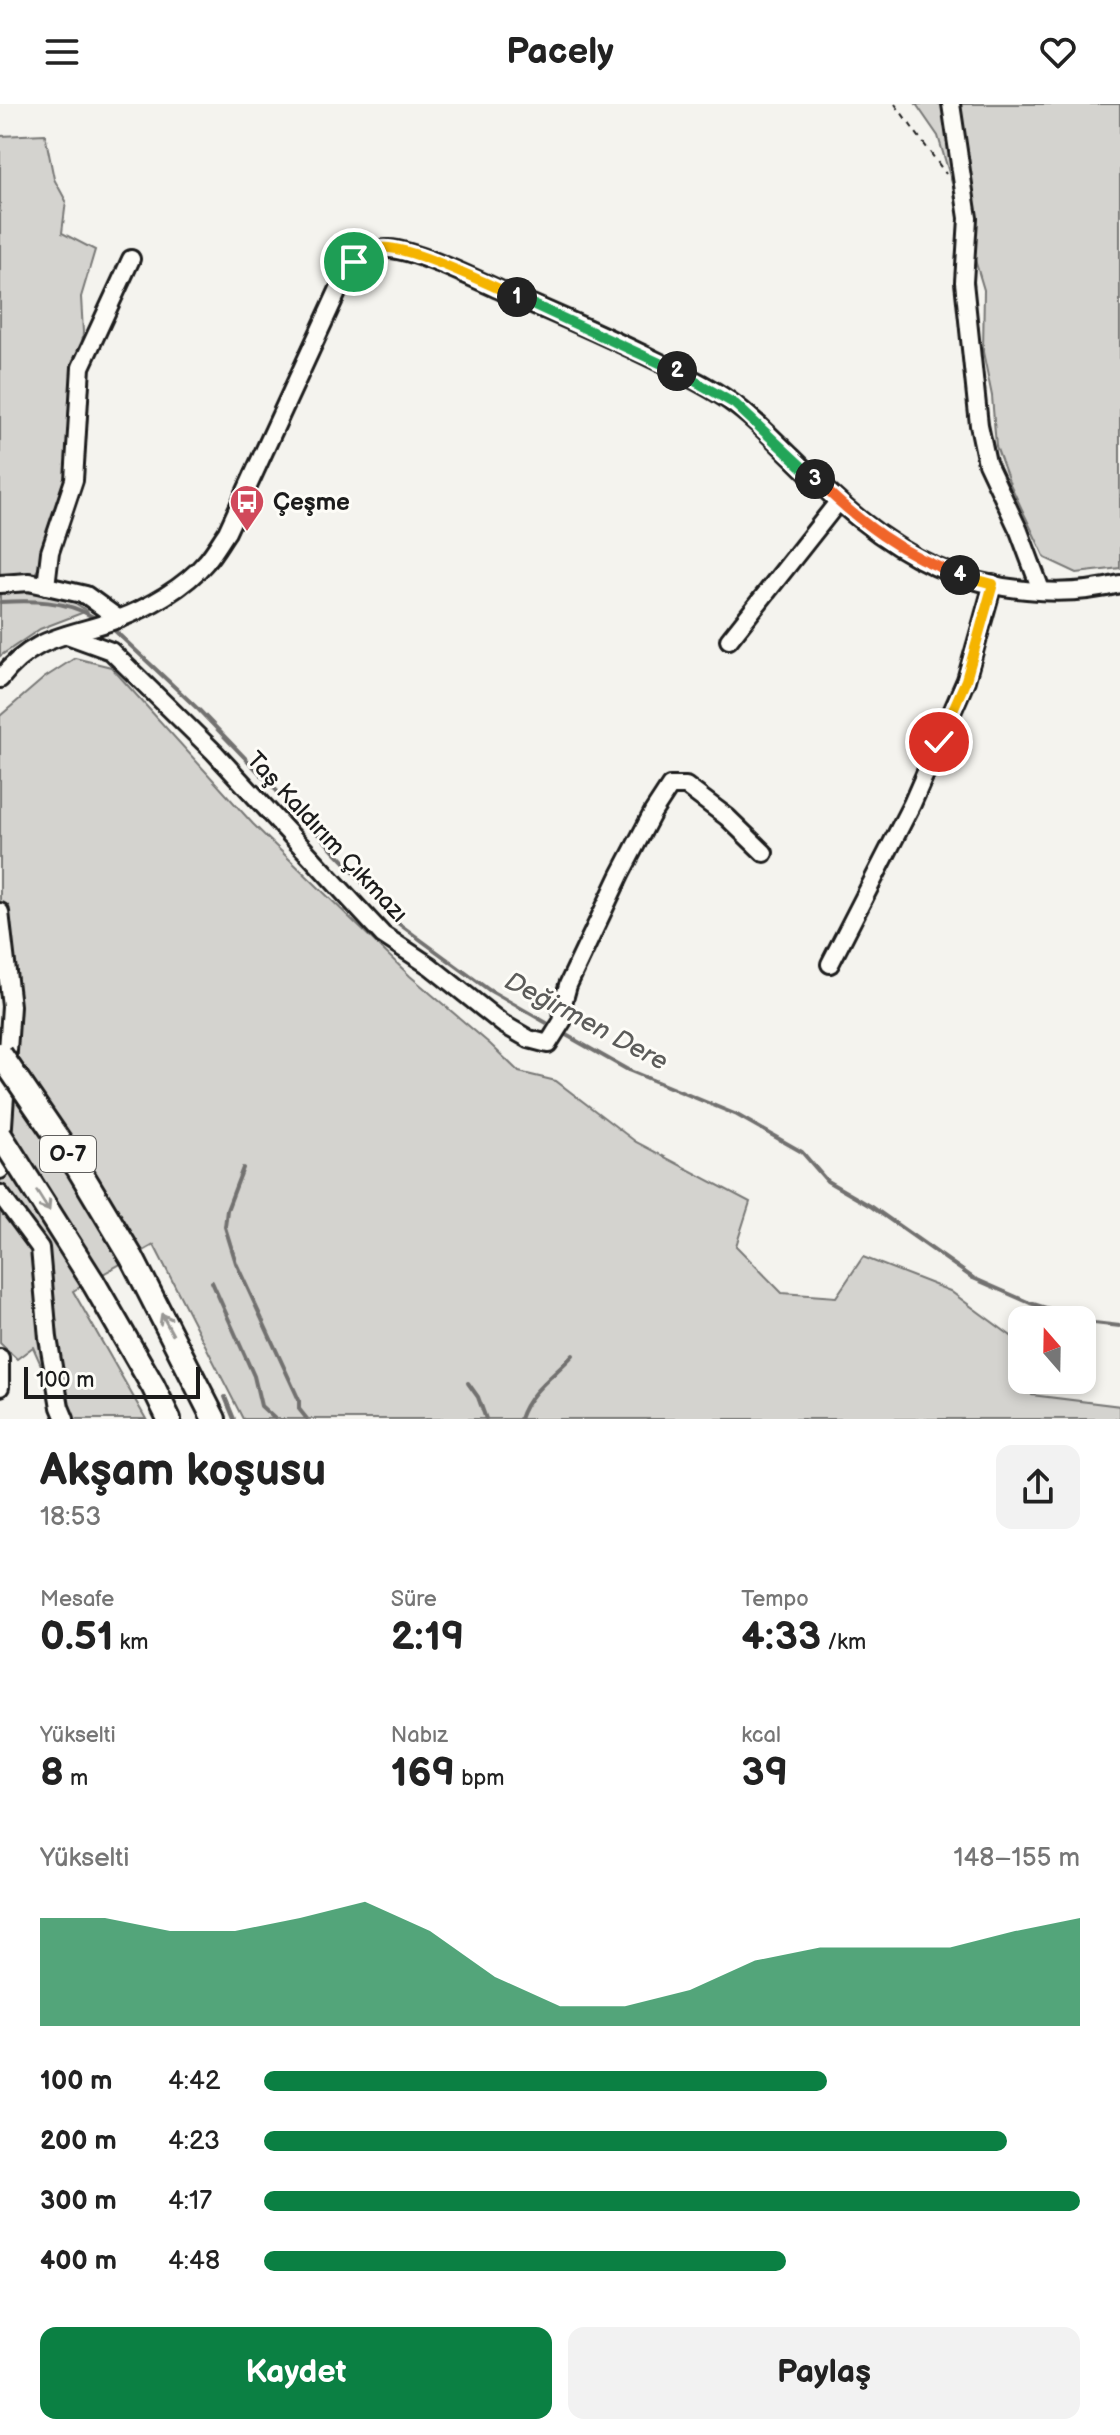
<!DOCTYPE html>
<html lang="tr">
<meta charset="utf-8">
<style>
body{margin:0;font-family:"Balsamiq Sans",sans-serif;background:#f2f2f2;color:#222;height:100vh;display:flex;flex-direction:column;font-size:30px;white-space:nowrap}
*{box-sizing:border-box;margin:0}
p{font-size:26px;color:#767676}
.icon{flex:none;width:44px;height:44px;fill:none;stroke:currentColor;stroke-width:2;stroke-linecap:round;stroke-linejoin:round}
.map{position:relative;height:1315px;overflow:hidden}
.drawer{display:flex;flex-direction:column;background:#fff;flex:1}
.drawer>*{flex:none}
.needle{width:52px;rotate:340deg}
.tools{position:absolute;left:1008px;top:1202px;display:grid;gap:16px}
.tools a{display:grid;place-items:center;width:88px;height:88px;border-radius:16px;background:#fff;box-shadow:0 4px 12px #0003;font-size:40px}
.scale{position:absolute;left:24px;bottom:20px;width:176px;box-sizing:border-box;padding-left:8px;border:4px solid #1c1c1c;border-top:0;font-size:22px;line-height:28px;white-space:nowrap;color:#1c1c1c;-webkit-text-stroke:6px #fdfcf7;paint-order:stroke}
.pin{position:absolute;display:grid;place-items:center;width:68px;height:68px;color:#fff;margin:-34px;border:4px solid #fff;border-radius:50%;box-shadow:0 2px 8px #0007}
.km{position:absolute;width:40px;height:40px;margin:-20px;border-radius:50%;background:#222;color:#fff;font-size:22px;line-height:40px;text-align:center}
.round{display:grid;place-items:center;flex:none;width:84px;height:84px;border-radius:16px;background:#f2f2f2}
.overview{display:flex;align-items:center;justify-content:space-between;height:136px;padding:0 40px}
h1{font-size:44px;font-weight:800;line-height:60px}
.stats{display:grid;grid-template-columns:repeat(3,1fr);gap:12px;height:136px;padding:8px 40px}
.stats div{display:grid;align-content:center}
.stats b{font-size:40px;font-weight:800}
.stats small{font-size:22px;font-weight:400}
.stats p{font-size:22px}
.chart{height:224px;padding:16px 40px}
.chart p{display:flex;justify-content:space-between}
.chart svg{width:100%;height:144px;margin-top:8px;fill:#0b8043;opacity:.7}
.cta{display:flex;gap:16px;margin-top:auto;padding:16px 40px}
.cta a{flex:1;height:92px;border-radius:16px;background:#0b8043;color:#fff;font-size:32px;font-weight:800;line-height:92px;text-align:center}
.cta a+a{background:#f2f2f2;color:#222}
ul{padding:0 40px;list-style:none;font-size:26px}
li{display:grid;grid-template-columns:128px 96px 1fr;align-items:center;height:60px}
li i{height:20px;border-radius:10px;background:#0b8043}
header{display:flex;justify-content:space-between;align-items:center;height:104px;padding:0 40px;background:#fff;font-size:36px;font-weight:800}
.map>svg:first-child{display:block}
.green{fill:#d4d3cf;stroke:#787876;stroke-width:2}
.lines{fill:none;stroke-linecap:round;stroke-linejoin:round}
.stream{stroke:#72716f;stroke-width:4}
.minor-casing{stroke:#1c1c1c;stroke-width:22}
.highway-casing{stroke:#1c1c1c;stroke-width:28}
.path{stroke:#1c1c1c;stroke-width:2;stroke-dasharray:6 6;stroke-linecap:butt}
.minor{stroke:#fdfcf7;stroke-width:16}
.highway{stroke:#fdfcf7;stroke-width:22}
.highway-bridge-casing{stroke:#1c1c1c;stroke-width:28;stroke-linecap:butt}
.highway-bridge{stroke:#fdfcf7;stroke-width:22}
.oneway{stroke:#989794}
.split-1-casing{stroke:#fff;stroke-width:16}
.split-2-casing{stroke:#fff;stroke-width:16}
.split-3-casing{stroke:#fff;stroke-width:16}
.split-4-casing{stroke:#fff;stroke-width:16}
.split-5-casing{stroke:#fff;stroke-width:16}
.split-1{stroke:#f5b400;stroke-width:10}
.split-2{stroke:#22a559;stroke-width:10}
.split-3{stroke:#22a559;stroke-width:10}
.split-4{stroke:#f0652b;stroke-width:10}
.split-5{stroke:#f5b400;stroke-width:10}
.labels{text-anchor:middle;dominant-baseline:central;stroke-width:6;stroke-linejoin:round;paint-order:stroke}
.shield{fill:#fdfcf7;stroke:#605f5e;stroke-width:2}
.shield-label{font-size:22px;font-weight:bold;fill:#1c1c1c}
.poi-label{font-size:24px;font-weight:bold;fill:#1c1c1c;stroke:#fdfcf7;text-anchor:start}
.street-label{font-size:24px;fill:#1c1c1c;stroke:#fdfcf7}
.water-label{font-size:26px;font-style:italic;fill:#5c5c5a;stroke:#fdfcf7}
</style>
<header><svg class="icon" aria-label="menu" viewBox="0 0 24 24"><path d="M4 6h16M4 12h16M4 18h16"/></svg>Pacely<svg class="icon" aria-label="heart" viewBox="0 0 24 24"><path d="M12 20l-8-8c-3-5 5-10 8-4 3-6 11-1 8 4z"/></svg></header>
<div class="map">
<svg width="1120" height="1315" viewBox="0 0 1120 1315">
<rect width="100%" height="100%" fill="#f4f3ee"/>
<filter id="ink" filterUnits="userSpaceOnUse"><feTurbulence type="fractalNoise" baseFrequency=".0125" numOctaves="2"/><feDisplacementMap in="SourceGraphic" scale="16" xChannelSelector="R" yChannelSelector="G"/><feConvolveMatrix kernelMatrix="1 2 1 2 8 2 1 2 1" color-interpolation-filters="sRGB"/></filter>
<g filter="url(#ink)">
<g class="green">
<polygon points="916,0 1120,0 1120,464 1077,469 1045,454 1010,380 996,342 992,292 983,248 984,186 938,32"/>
<polygon points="45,30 54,75 66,97 62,129 95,146 81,193 83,228 74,376 50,448 29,478 0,480 0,32"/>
<polygon points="4,485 68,494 87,507 40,525 0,552 0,486"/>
<polygon points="75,554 111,563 253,720 410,872 490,940 519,968 556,977 636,1038 750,1098 736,1142 782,1189 836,1193 863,1153 950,1187 1022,1240 1022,1276 1030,1276 1032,1291 1120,1302 1120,1315 243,1315 154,1141 73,1187 146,1315 65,1315 33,1243 17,1255 0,1239 0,1026 6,973 0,837 0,612 44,574"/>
</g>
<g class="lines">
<g class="stream">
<path d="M0,498C30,496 67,496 93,513"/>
<polyline points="114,526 199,606 345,758 395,817 489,886 552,922"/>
<polyline points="559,927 628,966 737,1011 802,1048 827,1077 872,1103 973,1174 1030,1199 1094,1219 1120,1222"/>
<polyline points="243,1064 227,1106 225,1123 236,1159 299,1296 299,1305 307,1315"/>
<polyline points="212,1178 254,1272 261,1302 275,1315"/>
<polyline points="468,1279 478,1293 486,1315"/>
<polyline points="225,1293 234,1315"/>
<path d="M520,1315C529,1287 554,1272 573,1251"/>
</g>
<defs>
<g id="minor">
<polyline points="951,0 968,114 964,178 979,321 987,359 1019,427 1041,486"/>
<polyline points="0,480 29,478 86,491 119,515"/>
<polyline points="46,482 50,448 74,376 81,263 131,155"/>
<polyline points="67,531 111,547 214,648 383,831 430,862 503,920 529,935 548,940 563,916 562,903 568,881 620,771 653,708 670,682 686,682 727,713 764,749"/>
<polyline points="729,536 838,398"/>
<path d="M0,575C35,530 69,533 118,515C148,504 185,483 206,458C214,449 220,438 227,428L348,165C358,152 372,144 389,145C416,146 475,175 502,187C556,210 609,233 661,259C686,272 713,284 735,301C756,316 774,336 793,354C836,397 880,438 936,463C992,487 1061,495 1120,480"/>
<polyline points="0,808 11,902 0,1066"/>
<polyline points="830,860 912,700 966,576 993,480"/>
<polyline points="0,1090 40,1144 48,1234 60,1303 65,1315"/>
<polyline points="0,1254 0,1283"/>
</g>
<g id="highway">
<polyline points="132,1154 214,1315"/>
<polyline points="93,1178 153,1282 169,1315"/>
</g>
</defs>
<use href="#minor" class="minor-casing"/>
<use href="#highway" class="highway-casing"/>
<polyline class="path" points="895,0 946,70"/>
<use href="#minor" class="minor"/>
<use href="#highway" class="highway"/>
<defs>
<g id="highway-bridge">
<polyline points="0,950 78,1064 132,1154"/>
<polyline points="0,1031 93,1178"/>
</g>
</defs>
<use href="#highway-bridge" class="highway-bridge-casing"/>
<use href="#highway-bridge" class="highway-bridge"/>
</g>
<defs><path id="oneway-shaft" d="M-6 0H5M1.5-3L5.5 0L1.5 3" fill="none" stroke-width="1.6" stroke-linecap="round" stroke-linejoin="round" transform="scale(2)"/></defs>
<g class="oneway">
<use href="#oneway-shaft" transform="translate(43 1097) rotate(58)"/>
<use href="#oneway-shaft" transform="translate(167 1220) rotate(-118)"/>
</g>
</g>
<g class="lines" filter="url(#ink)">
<defs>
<path id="split-1" d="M354,158C362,152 371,146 382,144C407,141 490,181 517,193"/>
<polyline id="split-2" points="517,193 677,267"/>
<polyline id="split-3" points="677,267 735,300 815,375"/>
<path id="split-4" d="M815,375C858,417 903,452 960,471"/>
<polyline id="split-5" points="939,638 966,576 993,480 960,471"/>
</defs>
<use href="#split-1" class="split-1-casing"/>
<use href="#split-2" class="split-2-casing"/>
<use href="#split-3" class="split-3-casing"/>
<use href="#split-4" class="split-4-casing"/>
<use href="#split-5" class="split-5-casing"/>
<use href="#split-1" class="split-1"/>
<use href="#split-2" class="split-2"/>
<use href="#split-3" class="split-3"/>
<use href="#split-4" class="split-4"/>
<use href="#split-5" class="split-5"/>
</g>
<defs>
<symbol id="bus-pin" viewBox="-11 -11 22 30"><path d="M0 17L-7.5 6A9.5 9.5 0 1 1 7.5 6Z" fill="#d1495b" stroke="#fdfcf7"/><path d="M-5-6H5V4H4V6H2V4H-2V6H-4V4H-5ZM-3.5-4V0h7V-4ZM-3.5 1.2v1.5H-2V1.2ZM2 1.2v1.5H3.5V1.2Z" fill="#fff"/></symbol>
</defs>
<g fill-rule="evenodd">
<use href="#bus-pin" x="227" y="378" width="40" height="54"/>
</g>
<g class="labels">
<rect class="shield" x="40" y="1032" width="56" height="36" rx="6"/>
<g class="shield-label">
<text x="68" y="1050">O-7</text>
</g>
<g class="poi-label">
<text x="273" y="398">Çeşme</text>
</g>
<g class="street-label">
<text transform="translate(327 733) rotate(47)">Taş Kaldırım Çıkmazı</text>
</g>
<g class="water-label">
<text transform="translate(586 918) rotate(28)">Değirmen Dere</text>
</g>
</g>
</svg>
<div class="tools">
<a><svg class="needle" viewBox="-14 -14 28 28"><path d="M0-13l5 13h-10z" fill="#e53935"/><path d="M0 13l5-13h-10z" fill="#767676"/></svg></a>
</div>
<div class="scale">100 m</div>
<div class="pin" style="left:354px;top:158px;background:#1e9e55"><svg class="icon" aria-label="arrive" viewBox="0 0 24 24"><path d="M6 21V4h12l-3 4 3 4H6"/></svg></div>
<div class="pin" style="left:939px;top:638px;background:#d93025"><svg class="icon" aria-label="check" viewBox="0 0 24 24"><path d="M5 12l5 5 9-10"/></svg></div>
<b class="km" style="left:517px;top:193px">1</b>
<b class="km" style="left:677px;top:267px">2</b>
<b class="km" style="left:815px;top:375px">3</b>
<b class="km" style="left:960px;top:471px">4</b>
</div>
<section class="drawer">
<div class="overview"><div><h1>Akşam koşusu</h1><p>18:53</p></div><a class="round"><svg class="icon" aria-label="share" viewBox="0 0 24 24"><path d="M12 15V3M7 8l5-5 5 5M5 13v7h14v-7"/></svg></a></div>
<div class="stats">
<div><p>Mesafe</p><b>0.51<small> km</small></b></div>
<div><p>Süre</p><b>2:19</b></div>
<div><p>Tempo</p><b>4:33<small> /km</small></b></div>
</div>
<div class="stats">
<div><p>Yükselti</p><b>8<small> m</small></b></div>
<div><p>Nabız</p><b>169<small> bpm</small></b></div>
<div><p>kcal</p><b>39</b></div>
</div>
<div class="chart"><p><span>Yükselti</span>148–155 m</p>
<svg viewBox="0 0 160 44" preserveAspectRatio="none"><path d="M0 44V11L10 11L20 15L30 15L40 11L50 6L60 15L70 29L80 38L90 38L100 33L110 24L120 20L130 20L140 20L150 15L160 11V44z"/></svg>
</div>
<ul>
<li><b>100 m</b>4:42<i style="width:69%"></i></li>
<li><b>200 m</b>4:23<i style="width:91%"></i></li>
<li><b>300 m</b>4:17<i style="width:100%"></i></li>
<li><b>400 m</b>4:48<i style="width:64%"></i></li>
</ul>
<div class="cta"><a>Kaydet</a><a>Paylaş</a></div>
</section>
